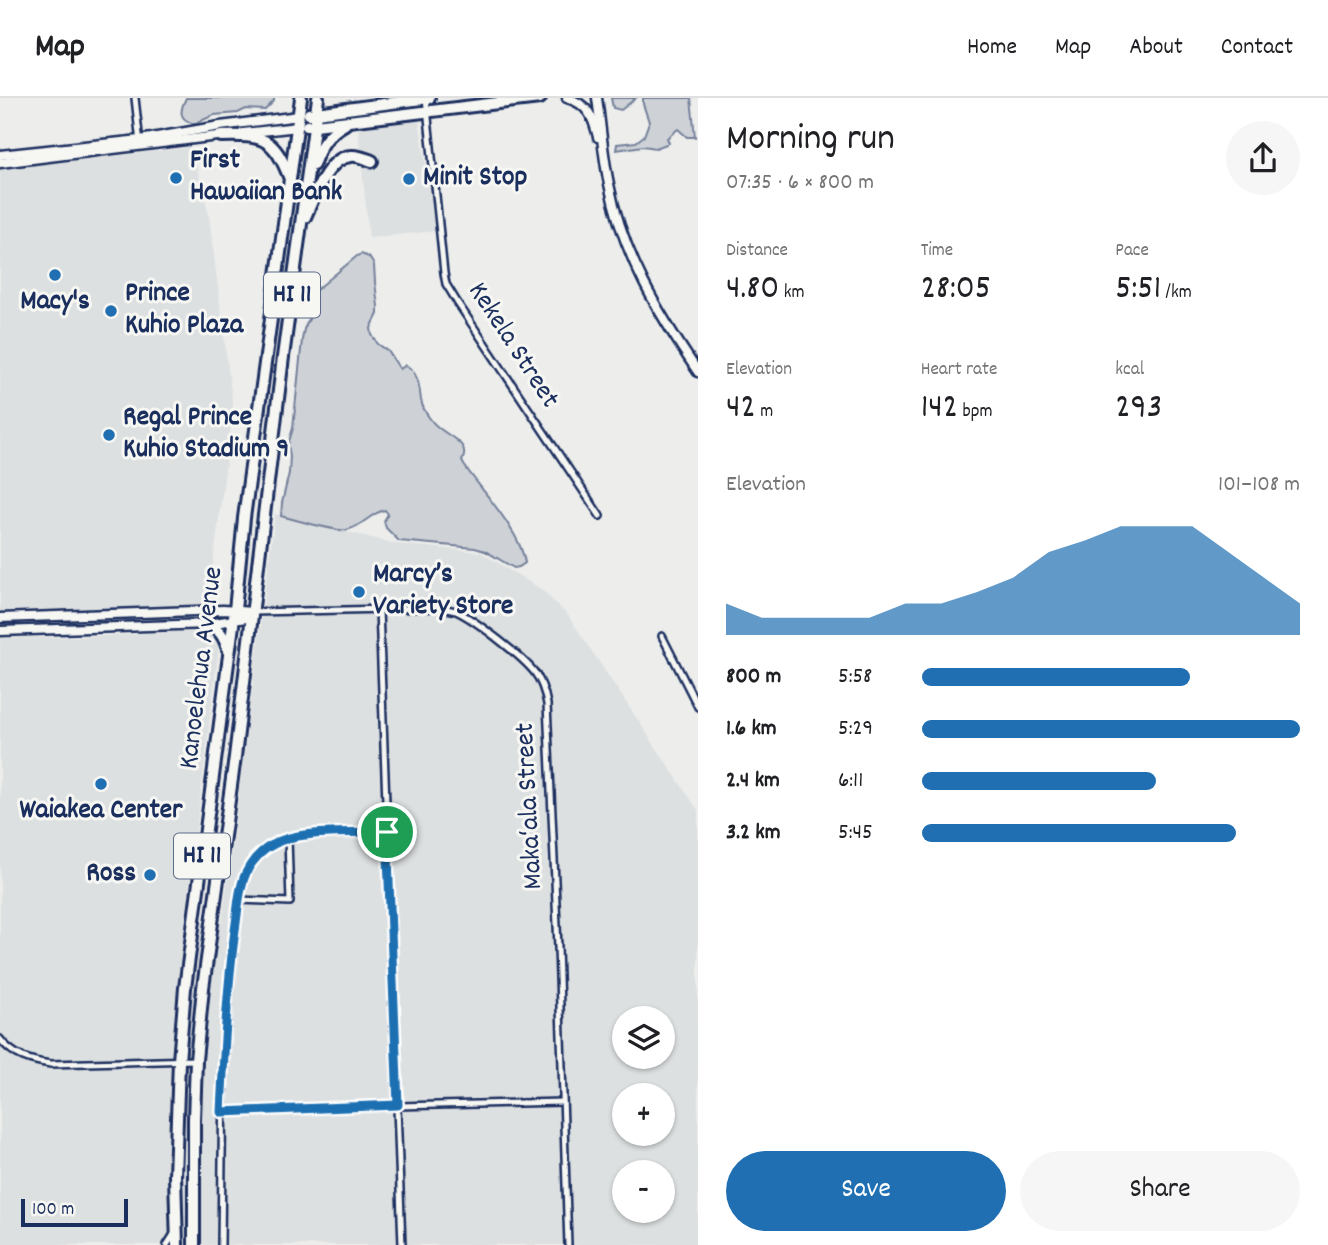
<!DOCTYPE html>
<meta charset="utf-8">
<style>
body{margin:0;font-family:Dekko,sans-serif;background:#f6f6f6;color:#202124;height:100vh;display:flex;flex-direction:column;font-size:26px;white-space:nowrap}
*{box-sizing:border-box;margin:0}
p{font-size:23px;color:#757577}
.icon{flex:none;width:38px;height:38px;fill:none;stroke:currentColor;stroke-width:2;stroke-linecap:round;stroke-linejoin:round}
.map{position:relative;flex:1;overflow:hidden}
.sheet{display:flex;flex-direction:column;background:#fff;width:630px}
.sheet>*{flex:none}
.controls{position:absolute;left:612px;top:908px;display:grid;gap:14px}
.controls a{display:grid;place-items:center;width:63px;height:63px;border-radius:50%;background:#fff;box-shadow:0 2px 5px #0004;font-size:35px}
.scale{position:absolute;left:21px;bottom:18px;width:107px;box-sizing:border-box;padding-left:7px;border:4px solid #1b2f5e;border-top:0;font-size:19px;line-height:24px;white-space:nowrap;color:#1b2f5e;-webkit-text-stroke:5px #f6f6f2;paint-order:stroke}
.pin{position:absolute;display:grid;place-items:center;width:60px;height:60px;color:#fff;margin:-30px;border:4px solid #fff;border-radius:50%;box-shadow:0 2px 7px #0007}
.round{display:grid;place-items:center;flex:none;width:74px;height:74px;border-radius:37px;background:#f6f6f6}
.headline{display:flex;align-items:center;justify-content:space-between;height:119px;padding:0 28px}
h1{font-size:38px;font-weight:600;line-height:52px}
.stats{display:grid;grid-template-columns:repeat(3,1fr);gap:10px;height:119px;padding:7px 28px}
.stats div{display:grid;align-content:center}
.stats b{font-size:35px;font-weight:600}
.stats small{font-size:19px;font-weight:400}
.stats p{font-size:19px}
.chart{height:196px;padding:14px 28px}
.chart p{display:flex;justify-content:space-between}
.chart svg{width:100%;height:126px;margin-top:7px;fill:#1f6fb2;opacity:.7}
.cta{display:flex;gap:14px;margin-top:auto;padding:14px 28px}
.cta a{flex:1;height:80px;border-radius:42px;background:#1f6fb2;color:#fff;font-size:28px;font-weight:600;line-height:80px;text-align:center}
.cta a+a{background:#f6f6f6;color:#202124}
ul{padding:0 28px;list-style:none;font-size:23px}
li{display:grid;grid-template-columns:112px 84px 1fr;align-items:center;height:52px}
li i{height:18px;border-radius:9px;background:#1f6fb2}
header{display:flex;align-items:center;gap:42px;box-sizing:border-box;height:98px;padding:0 35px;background:#fff;border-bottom:2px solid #e0e0e0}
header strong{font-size:33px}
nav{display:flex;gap:38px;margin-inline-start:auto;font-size:24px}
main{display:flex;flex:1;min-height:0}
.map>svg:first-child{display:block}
.built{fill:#dde0e1;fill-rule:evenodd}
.green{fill:#ced2d7;stroke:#74809a;stroke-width:2}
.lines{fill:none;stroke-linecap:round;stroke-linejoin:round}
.street-casing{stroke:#1b2f5e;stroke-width:10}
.secondary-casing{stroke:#1b2f5e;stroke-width:13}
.highway-casing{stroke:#1b2f5e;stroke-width:16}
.street{stroke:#f6f6f2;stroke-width:5}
.secondary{stroke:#f6f6f2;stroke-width:8}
.highway{stroke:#f6f6f2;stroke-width:10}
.route-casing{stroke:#fff;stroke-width:14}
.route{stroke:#1f6fb2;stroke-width:9}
.poi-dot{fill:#1f6fb2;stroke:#f6f6f2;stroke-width:2.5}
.labels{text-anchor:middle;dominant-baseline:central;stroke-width:6;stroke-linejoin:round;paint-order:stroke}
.shield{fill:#f6f6f2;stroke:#5d6b8a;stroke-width:2}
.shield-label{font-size:26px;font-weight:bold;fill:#1b2f5e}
.poi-label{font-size:28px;font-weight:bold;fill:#1b2f5e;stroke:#f6f6f2;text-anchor:start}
.street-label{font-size:28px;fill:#1b2f5e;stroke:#f6f6f2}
</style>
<header>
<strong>Map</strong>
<nav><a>Home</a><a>Map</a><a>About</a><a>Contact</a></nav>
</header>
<main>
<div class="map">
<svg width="698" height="1147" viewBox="0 0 698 1147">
<rect width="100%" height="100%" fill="#edeeec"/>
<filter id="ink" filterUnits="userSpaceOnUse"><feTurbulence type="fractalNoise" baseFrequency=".0143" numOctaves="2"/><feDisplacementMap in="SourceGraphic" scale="14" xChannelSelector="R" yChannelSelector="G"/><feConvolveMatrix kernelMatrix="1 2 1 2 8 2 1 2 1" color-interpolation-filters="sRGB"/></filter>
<g filter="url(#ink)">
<g class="built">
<polygon points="419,21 436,133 369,140 358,31 388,25"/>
<polygon points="192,49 209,117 233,310 208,507 0,517 0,71"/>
<path d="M275,416L397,446L480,454L541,491L567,516L698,712V1147H0V540L100,538L210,532L217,539L219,549L185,823L222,825ZM625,920H663V959H625ZM625,998H663V1036H625ZM625,1074H663V1113H625Z"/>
</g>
<g class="green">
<path d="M186,0H274V3L265,12L246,11L238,15L214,17L194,26C179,21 179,14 186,0Z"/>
<polygon points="611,0 636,0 621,12 613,10"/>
<polygon points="643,0 691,0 695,39 687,39 678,31 667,40 669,45 656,50 643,48 616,52 617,46 636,44 644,38 649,24 643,6"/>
<path d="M361,156L369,159L374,167L375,184L378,208V216L371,230L372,237L378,246L388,253L400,271L406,267C419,276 419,287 421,302C422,308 427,317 431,322C442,338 473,343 462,363L464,367C482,393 521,434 525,465L519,469L514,470L485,453L475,450L399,443L386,430L384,423L388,416L385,412C370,415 362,429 346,432C337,434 293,421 281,418L282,405L289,375L290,358L288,347L293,330L302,242L304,231L311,217V202L315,193L357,158Z"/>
</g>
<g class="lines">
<defs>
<g id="street">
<polyline points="135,0 140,45"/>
<polyline points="426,0 444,175 446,186 457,204 600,418"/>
<polyline points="379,511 402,1147"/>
<path d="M254,514L434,510C441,510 449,511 456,513C474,521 523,559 535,575C542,584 545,595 547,606L558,849L568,1147"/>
<polyline points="662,538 698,609"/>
<polyline points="239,802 290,804 288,740"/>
<path d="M0,941C13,958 30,963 51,966L195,962"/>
<polyline points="221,1014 398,1008 563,1004"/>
<polyline points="167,1147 174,1136"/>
<polyline points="221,1147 223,978 233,851 240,794 244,779 251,766 261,754 274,746 288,740 303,737 387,734"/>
</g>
<g id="secondary">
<path d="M567,0C588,6 593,19 598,39"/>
<path d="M597,0C601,28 603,58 609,86C623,157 658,215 698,274"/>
<polyline points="243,35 298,29"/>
<polyline points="0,57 140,42 220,28 299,18"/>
<polyline points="0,65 226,37"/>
<polyline points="0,520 223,512 253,514"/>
<polyline points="0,533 208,526 252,519"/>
</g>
<g id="highway">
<polyline points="309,16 429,0"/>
<polyline points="307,28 540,0"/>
<path d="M221,38C263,37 274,39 290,81"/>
<path d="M313,67C320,48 327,36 345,26"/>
<path d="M305,119C314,100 327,59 351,58C358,57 366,61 372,63"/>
<path d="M208,526C220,532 224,538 228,551"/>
<polyline points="177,1147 175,1078 179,963 185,890 235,512 244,420 301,0"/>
<polyline points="194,1147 194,1022 196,962 203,890 235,659 283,259 318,0"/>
</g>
</defs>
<use href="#street" class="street-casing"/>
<use href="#secondary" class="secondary-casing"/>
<use href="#highway" class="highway-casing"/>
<use href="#street" class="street"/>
<use href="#secondary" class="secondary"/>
<use href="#highway" class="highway"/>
</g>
</g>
<g class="lines" filter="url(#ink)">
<defs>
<path id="route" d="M387,734L398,1007L221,1014C224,954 227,892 235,832C238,814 238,792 246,775C252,762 263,751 276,745C299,732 358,735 387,734Z"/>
</defs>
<use href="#route" class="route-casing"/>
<use href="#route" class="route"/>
</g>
<g class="poi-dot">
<circle cx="176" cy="80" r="7"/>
<circle cx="409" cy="81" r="7"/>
<circle cx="55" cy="177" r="7"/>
<circle cx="111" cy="213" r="7"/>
<circle cx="109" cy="337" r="7"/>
<circle cx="359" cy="494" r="7"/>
<circle cx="101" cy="686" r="7"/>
<circle cx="150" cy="777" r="7"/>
</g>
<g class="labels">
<g class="shield">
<rect x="264" y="174.5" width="56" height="45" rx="5"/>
<rect x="174" y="735.5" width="56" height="45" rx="5"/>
</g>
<g class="shield-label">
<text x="292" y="197">HI 11</text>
<text x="202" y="758">HI 11</text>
</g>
<g class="poi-label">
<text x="190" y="64">First<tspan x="190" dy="32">Hawaiian Bank</tspan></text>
<text x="423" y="81">Minit Stop</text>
<text x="125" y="197">Prince<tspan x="125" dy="32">Kuhio Plaza</tspan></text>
<text x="55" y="205" text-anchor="middle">Macy's</text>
<text x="123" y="321">Regal Prince<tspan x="123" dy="32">Kuhio Stadium 9</tspan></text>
<text x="373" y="478">Marcy’s<tspan x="373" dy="32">Variety Store</tspan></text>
<text x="101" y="714" text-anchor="middle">Waiakea Center</text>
<text x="136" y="777" text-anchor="end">Ross</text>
</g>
<g class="street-label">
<text transform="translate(512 248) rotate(57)">Kekela Street</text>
<text transform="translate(203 570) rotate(-83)">Kanoelehua Avenue</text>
<text transform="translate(531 708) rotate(-93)">Maka‘ala Street</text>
</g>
</g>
</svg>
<div class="controls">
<a><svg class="icon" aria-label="layers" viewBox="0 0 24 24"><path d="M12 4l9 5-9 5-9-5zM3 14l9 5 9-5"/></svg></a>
<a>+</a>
<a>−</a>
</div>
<div class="scale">100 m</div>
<div class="pin" style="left:387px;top:734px;background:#1e9e55"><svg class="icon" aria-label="arrive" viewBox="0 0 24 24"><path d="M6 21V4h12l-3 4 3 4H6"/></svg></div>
</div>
<section class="sheet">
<div class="headline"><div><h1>Morning run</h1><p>07:35 · 6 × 800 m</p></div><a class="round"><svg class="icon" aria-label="share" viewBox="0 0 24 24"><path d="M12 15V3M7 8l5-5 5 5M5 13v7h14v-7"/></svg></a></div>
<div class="stats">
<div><p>Distance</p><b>4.80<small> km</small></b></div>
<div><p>Time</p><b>28:05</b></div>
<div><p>Pace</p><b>5:51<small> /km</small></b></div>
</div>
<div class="stats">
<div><p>Elevation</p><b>42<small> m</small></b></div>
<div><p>Heart rate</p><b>142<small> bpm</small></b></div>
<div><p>kcal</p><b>293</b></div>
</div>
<div class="chart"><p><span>Elevation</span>101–108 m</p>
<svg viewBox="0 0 160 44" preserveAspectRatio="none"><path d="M0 44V33L10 38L20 38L30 38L40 38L50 33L60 33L70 29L80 24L90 15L100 11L110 6L120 6L130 6L140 15L150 24L160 33V44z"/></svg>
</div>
<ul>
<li><b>800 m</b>5:58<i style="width:71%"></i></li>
<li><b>1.6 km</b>5:29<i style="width:100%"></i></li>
<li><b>2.4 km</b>6:11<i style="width:62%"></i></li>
<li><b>3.2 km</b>5:45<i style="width:83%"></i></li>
</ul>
<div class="cta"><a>Save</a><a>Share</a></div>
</section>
</main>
